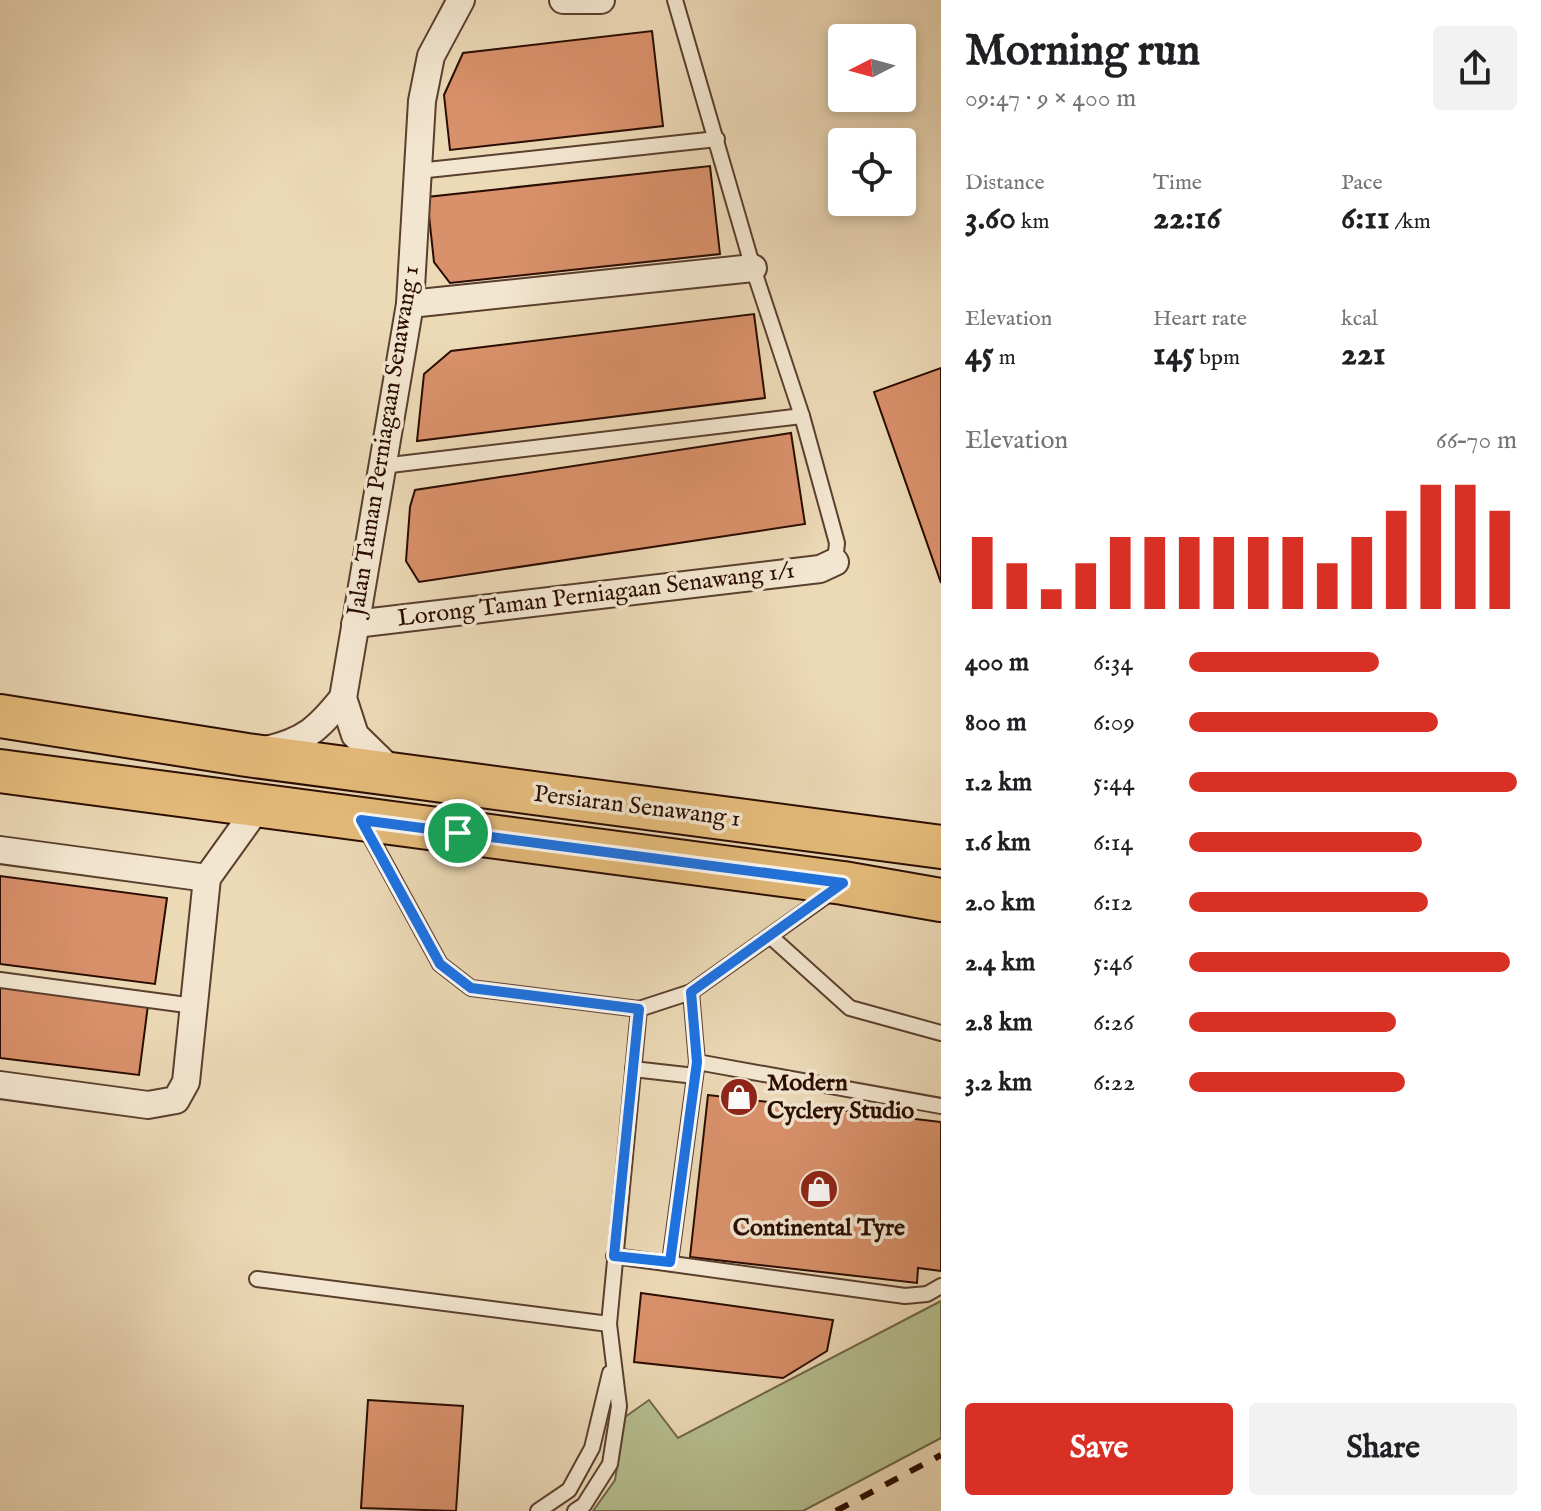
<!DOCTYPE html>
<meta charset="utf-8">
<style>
body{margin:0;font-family:"IM FELL English",serif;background:#f2f2f2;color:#202124;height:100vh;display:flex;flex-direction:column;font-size:30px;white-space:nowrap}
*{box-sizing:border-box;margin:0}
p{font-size:26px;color:#757577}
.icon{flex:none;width:44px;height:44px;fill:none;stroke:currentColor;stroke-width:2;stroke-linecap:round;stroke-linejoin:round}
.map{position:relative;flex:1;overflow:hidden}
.details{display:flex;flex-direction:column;background:#fff;width:600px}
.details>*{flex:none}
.needle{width:52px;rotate:264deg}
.controls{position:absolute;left:828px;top:24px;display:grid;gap:16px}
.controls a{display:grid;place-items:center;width:88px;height:88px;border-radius:8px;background:#fff;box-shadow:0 4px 12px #0003;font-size:40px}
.pin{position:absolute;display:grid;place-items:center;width:68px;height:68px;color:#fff;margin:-34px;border:4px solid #fff;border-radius:50%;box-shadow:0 2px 8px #0007}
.round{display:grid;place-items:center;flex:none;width:84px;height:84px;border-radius:8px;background:#f2f2f2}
.summary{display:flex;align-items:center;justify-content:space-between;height:136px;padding:0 24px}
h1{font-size:44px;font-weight:700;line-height:60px}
.stats{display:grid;grid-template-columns:repeat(3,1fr);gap:12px;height:136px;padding:8px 24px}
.stats div{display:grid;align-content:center}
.stats b{font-size:34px;font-weight:700}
.stats small{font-size:22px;font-weight:400}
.stats p{font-size:22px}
.chart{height:224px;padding:16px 24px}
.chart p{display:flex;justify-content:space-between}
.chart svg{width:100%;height:144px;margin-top:8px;stroke:#d93025;stroke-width:6}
.primary-button{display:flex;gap:16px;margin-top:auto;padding:16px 24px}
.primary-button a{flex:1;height:92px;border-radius:8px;background:#d93025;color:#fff;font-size:32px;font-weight:700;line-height:92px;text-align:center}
.primary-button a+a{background:#f2f2f2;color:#202124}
ul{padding:0 24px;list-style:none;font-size:26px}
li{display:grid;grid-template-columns:128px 96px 1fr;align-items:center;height:60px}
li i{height:20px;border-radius:10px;background:#d93025}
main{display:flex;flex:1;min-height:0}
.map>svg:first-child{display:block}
.green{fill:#b6bf8f;stroke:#706648;stroke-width:2}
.building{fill:#d9916b;stroke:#2a0c00;stroke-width:2}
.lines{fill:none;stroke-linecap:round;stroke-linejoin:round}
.service-casing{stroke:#5a3f2e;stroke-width:18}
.minor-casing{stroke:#5a3f2e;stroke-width:30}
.primary-casing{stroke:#2a0c00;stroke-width:46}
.service{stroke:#f3e6d0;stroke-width:14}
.minor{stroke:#f3e6d0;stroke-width:26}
.primary{stroke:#e6bc7b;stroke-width:42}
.rail{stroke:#2a0c00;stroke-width:6;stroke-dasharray:14 14;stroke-linecap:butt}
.route-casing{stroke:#fff;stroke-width:16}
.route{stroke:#1a73e8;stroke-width:10}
.labels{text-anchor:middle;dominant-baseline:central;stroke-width:7;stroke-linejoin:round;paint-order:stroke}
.street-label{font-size:24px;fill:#2a0c00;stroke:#f3e6d0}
.poi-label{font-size:24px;font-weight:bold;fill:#2a0c00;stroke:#f3e6d0;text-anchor:start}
</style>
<main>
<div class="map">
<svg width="941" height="1511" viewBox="0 0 941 1511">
<rect width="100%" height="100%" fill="#ecd9b6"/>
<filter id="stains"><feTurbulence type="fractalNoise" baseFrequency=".0025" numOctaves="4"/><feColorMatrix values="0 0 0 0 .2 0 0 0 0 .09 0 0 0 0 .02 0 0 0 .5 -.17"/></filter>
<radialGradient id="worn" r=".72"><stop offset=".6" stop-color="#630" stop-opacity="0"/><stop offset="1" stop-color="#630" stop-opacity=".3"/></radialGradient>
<polygon class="green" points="941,1301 941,1438 803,1511 593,1511 615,1480 625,1417 649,1400 678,1438"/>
<g class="building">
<polygon points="652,31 663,126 450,150 444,95 463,53"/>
<polygon points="710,166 720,254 450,283 434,262 427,197"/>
<polygon points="754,314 765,398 417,441 424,374 451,351"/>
<polygon points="941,368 941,583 874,392"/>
<polygon points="791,433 805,524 419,582 406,561 410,507 415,490"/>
<polygon points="0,876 167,898 155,984 0,964"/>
<polygon points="0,987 148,1005 139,1075 0,1058"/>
<polygon points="708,1095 941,1122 941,1271 918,1268 917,1283 690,1257"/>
<polygon points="641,1293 833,1320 827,1351 783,1378 634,1362"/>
<polygon points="368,1400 463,1406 456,1511 361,1508"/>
</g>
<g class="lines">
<defs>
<g id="service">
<polyline points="675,0 753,268 802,416 837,543 835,562"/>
<polyline points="418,171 717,139"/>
<polyline points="382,466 802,416"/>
<polyline points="364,825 440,964 471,988 639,1009 691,992 833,891"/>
<polyline points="770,936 850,1008 941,1033"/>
<polyline points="0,980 194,1006"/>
<polyline points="691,992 697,1062 941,1106"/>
<polyline points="633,1069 695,1076"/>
<polyline points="614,1256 905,1296 927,1294 941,1286"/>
<polyline points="670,1262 697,1062"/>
<polyline points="257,1279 609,1324"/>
<polyline points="538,1511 569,1490 592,1448 610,1373"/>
<polyline points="575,1511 584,1505 610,1464 619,1406 609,1324 639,1009"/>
</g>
<g id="minor">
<polyline points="563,0 601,0"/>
<polyline points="410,304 753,268"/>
<polyline points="355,624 820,569 835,562"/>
<path d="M266,750C305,741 318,729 343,698"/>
<polyline points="393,772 355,735 343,698 410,304 422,101 431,56 461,0"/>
<polyline points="0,850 207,878"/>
<polyline points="0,1085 148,1105 176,1100 186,1082 207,878 258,807"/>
</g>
<g id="primary">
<polyline points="0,716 247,755 941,847"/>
<polyline points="0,771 843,883 941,900"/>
</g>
</defs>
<use href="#service" class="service-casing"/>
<use href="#minor" class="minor-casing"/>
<use href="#primary" class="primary-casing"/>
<use href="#service" class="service"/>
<use href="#minor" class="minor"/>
<use href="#primary" class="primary"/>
<polyline class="rail" points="836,1511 941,1455"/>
</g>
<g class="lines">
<defs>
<polygon id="route" points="361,820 843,883 691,992 697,1062 670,1262 614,1256 639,1009 471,988 440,964"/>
</defs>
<use href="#route" class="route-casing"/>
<use href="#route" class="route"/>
</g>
<defs>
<symbol id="shop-disc" viewBox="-11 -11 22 22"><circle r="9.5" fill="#8f2418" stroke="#f3e6d0"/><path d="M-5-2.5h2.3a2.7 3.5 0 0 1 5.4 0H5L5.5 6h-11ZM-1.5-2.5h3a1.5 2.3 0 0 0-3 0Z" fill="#fff"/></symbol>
</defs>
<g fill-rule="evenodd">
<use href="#shop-disc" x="717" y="1075" width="44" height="44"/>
<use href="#shop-disc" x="797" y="1167" width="44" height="44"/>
</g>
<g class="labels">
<g class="street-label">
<text transform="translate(384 441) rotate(-81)">Jalan Taman Perniagaan Senawang 1</text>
<text transform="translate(596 595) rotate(-7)">Lorong Taman Perniagaan Senawang 1/1</text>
<text transform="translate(637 807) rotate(7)">Persiaran Senawang 1</text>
</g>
<g class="poi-label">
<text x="767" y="1083">Modern<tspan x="767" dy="28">Cyclery Studio</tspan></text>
<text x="819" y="1228" text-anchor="middle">Continental Tyre</text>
</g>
</g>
<rect width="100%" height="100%" filter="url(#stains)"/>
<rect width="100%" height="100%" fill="url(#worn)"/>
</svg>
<div class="controls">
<a><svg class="needle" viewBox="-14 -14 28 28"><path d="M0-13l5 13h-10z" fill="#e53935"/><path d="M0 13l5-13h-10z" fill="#757577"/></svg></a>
<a><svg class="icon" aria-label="locate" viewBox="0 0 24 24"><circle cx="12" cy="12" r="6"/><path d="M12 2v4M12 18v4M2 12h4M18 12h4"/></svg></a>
</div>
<div class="pin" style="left:458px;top:833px;background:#1e9e55"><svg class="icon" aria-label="arrive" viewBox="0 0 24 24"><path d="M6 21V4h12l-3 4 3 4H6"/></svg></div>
</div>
<section class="details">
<div class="summary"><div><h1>Morning run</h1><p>09:47 · 9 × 400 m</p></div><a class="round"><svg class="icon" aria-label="share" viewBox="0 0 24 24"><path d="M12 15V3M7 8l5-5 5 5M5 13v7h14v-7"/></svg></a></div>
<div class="stats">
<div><p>Distance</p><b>3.60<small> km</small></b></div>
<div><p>Time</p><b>22:16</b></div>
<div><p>Pace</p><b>6:11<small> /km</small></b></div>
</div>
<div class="stats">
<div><p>Elevation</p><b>45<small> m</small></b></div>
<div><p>Heart rate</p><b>145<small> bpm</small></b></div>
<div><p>kcal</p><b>221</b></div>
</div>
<div class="chart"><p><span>Elevation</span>66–70 m</p>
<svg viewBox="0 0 160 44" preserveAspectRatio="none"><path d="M5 44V22M15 44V30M25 44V38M35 44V30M45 44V22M55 44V22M65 44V22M75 44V22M85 44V22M95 44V22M105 44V30M115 44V22M125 44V14M135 44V6M145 44V6M155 44V14"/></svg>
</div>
<ul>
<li><b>400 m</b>6:34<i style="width:58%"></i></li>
<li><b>800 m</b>6:09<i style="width:76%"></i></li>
<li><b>1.2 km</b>5:44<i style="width:100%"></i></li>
<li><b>1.6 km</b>6:14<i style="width:71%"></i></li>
<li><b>2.0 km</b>6:12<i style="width:73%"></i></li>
<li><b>2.4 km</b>5:46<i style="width:98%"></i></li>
<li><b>2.8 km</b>6:26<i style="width:63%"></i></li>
<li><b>3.2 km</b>6:22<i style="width:66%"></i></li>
</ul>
<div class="primary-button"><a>Save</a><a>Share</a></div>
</section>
</main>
